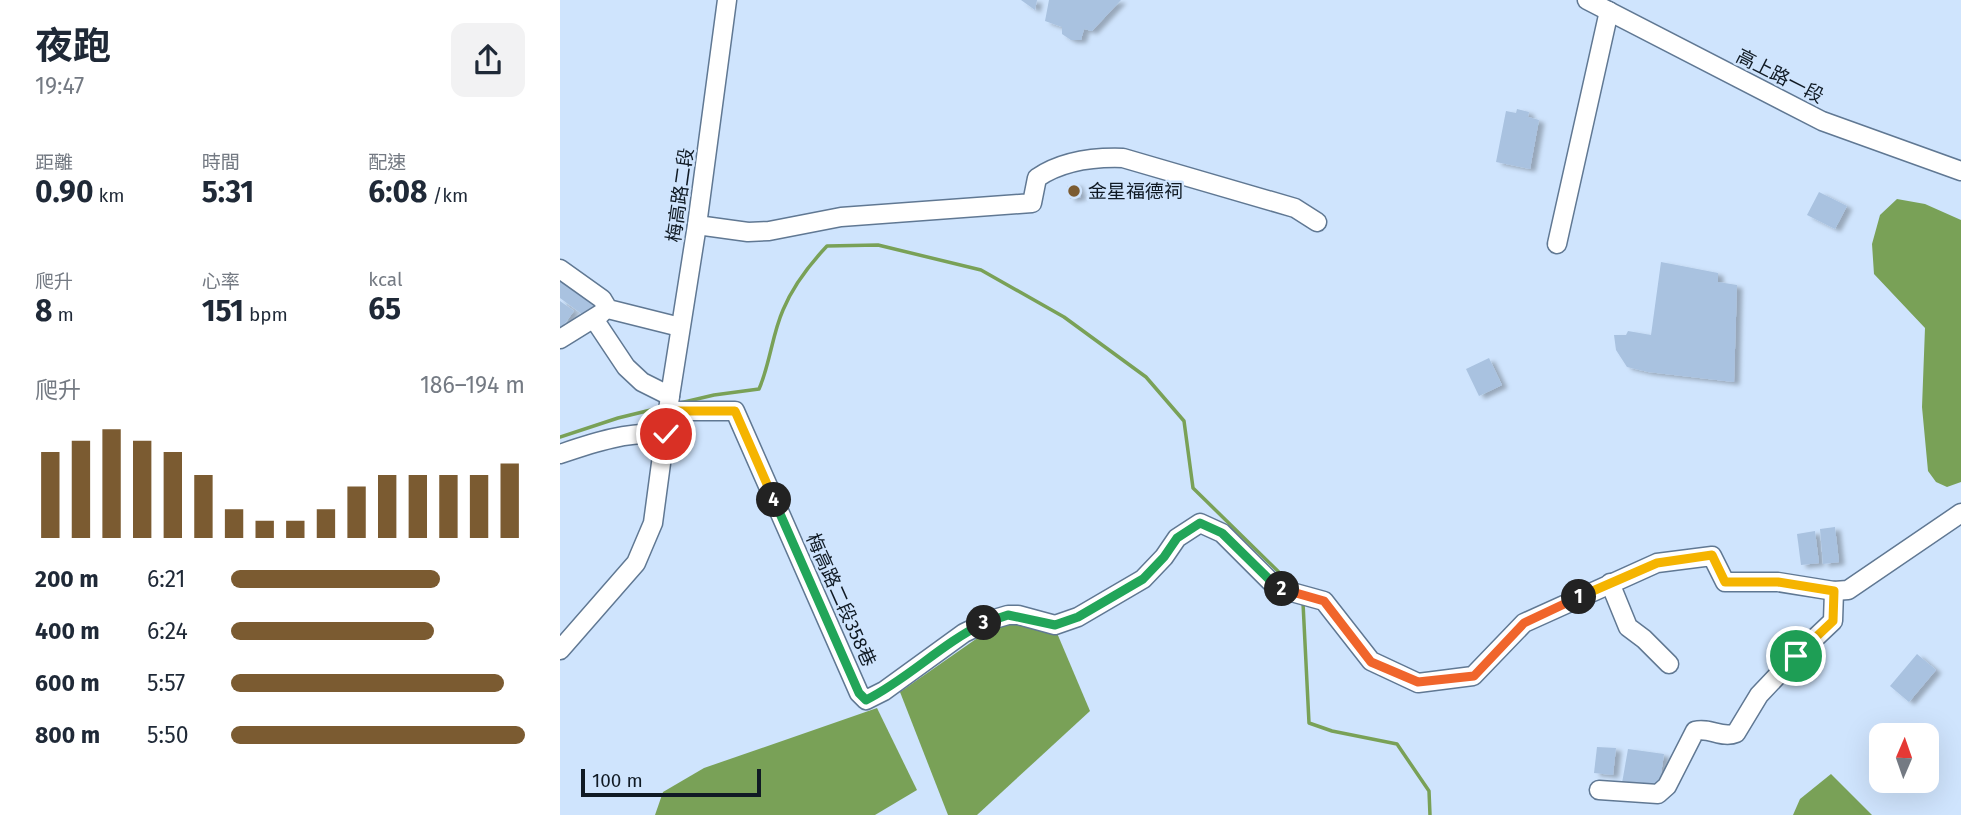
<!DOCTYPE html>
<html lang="zh-TW">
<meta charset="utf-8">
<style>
body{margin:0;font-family:"Fira Sans","Noto Sans TC",sans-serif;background:#f2f2f3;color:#1f2937;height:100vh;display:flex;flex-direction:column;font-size:26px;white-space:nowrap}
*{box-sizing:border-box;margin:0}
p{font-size:23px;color:#747a83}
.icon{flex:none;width:38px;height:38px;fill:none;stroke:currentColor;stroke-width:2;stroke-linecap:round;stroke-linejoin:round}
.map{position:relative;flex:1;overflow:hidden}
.panel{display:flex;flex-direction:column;background:#fff;width:560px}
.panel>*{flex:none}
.needle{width:46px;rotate:2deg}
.buttons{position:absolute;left:1309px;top:723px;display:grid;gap:14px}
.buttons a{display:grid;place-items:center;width:70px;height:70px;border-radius:14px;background:#fff;box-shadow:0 7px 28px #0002;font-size:35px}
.scale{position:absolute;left:21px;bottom:18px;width:180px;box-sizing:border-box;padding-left:7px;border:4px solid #101a24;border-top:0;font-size:19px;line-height:24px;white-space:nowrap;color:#101a24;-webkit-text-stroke:5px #cfe4fd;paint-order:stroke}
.pin{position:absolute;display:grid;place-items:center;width:60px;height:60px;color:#fff;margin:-30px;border:4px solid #fff;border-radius:50%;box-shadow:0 2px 7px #0007}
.km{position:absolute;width:35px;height:35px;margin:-18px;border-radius:50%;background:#222;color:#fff;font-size:19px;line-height:35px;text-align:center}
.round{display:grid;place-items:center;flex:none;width:74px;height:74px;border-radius:14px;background:#f2f2f3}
.headline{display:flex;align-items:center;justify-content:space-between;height:119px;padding:0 35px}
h1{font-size:38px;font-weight:700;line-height:52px}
.figures{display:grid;grid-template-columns:repeat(3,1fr);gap:10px;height:119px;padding:7px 35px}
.figures div{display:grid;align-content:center}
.figures b{font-size:30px;font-weight:700}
.figures small{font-size:19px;font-weight:400}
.figures p{font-size:19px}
.chart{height:196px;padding:14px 35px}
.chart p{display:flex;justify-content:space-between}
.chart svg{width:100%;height:126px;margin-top:7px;stroke:#7b5b31;stroke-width:6}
ul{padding:0 35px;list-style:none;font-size:23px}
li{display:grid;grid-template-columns:112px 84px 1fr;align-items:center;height:52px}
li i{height:18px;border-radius:9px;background:#7b5b31}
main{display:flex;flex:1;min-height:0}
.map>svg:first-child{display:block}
.water{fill:#79a157}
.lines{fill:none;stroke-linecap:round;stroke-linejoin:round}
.stream{stroke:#79a157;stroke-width:3.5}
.building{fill:#a9c2e0;filter:url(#shadow)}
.minor-casing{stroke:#607893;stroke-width:21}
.minor{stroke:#fff;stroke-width:18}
.split-1-casing{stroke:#fff;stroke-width:14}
.split-2-casing{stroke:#fff;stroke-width:14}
.split-3-casing{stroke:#fff;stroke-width:14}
.split-4-casing{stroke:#fff;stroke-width:14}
.split-5-casing{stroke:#fff;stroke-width:14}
.split-1{stroke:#f5b400;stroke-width:9}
.split-2{stroke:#f0652b;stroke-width:9}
.split-3{stroke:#22a559;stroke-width:9}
.split-4{stroke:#22a559;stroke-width:9}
.split-5{stroke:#f5b400;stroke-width:9}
.poi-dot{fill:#7b5b31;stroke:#cfe4fd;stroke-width:2.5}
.labels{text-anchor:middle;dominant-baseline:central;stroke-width:5;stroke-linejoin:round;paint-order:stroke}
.street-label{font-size:19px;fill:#101a24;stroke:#cfe4fd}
.poi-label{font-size:19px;fill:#101a24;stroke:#cfe4fd;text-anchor:start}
</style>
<main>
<section class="panel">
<div class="headline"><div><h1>夜跑</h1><p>19:47</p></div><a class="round"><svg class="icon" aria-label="share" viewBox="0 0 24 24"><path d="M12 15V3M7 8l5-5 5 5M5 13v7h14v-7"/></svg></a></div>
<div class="figures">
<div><p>距離</p><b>0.90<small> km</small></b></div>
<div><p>時間</p><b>5:31</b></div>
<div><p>配速</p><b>6:08<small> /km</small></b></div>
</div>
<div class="figures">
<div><p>爬升</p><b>8<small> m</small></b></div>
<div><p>心率</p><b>151<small> bpm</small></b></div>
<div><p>kcal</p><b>65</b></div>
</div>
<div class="chart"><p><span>爬升</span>186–194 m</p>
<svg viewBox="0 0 160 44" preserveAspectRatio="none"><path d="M5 44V14M15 44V10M25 44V6M35 44V10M45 44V14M55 44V22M65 44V34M75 44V38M85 44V38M95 44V34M105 44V26M115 44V22M125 44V22M135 44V22M145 44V22M155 44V18"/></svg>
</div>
<ul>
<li><b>200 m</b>6:21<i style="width:71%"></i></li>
<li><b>400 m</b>6:24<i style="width:69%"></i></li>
<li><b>600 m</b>5:57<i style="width:93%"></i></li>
<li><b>800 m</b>5:50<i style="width:100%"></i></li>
</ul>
</section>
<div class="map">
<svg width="1401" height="815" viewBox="0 0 1401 815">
<defs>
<filter id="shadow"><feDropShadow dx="5.5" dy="3" stdDeviation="2" flood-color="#0004"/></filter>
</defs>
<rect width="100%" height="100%" fill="#cfe4fd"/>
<g class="water">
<polygon points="1337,199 1365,204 1401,220 1401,482 1387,487 1376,482 1368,471 1362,407 1365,328 1314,274 1312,244 1320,215"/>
<polygon points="449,616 494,626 530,711 417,815 388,815 340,692"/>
<polygon points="317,708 357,790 315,815 95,815 103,792 144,768"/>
<polygon points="1271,774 1312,815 1233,815 1240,799"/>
</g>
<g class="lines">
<g class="stream">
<path d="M120,403L154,395L199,389C210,364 212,335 223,310C233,286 250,264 267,246L318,245L421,270L504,317L586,377L624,421L633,488L730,583"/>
<polyline points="0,437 58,418 103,407"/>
<polyline points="743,603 749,723 772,731 837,744 869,791 870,815"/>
</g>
</g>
<g class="building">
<polygon points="461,0 477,0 475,10"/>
<polygon points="489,0 561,0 532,31 524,29 521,40 511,40 502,34 502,27 485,21"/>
<polygon points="957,109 969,112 968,117 979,120 970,169 936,162 946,111 956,113"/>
<polygon points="517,183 521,197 510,199 507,186"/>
<polygon points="1259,192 1287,206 1275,229 1247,215"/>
<polygon points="1101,262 1158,273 1158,282 1177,285 1174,382 1088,372 1067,367 1056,350 1054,335 1066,335 1068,331 1091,335"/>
<polygon points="0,271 38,299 26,317 0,298"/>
<polygon points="0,301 14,311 0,330"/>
<polygon points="929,358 942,385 919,396 906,369"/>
<polygon points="1275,527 1279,562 1263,564 1260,529"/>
<polygon points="1255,531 1259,563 1241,565 1237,534"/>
<polygon points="1357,654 1376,670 1349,702 1330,686"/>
<polygon points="1037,747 1056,748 1053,775 1034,773"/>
<polygon points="1068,749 1104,754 1099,788 1062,783"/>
</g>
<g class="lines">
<defs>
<g id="minor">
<polyline points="1027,0 1262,121 1401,171"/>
<path d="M137,225L188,232L209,231L281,217L472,203L477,178C502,161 533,157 563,158L735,208L757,222"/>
<polyline points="997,244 1049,11"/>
<polyline points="0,269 42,299 48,309 120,327"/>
<polyline points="34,319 66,367 82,382 110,396"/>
<polyline points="0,339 42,313"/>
<polyline points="109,411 175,411 299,693 306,700 324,691 404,633 431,620 448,615 458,615 495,625 518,617 583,579 604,557 617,538 640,523 662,533 717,588 764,601 811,661 858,683 913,676 964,623 1097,563 1152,556 1165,582 1218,582 1274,591 1288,590 1401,513"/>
<path d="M0,454C35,442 69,431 106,434"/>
<polyline points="1050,583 1068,627 1084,639 1109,664"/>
<polyline points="0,650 76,563 93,523 110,396 137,225 167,0"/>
<path d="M1039,790L1098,794L1107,786L1135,731C1150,727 1162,739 1176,733L1199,695L1236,656L1273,621L1274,591"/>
</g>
</defs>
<use href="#minor" class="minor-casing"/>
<use href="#minor" class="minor"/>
</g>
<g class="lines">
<defs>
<polyline id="split-1" points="1019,597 1097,563 1152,555 1165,582 1218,582 1274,591 1273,621 1236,656"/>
<polyline id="split-2" points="722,589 764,601 811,662 858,682 914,676 964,623 1019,597"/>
<polyline id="split-3" points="424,623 448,615 495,625 518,617 583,579 604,557 617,538 640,523 662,533 718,588 722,589"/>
<path id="split-4" d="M214,500L299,693L306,700C348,679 381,644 424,623"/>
<polyline id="split-5" points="106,434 109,411 175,411 214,500"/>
</defs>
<use href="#split-1" class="split-1-casing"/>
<use href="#split-2" class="split-2-casing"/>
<use href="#split-3" class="split-3-casing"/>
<use href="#split-4" class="split-4-casing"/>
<use href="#split-5" class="split-5-casing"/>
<use href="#split-1" class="split-1"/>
<use href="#split-2" class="split-2"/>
<use href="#split-3" class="split-3"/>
<use href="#split-4" class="split-4"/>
<use href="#split-5" class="split-5"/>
</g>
<circle class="poi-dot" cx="514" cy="191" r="7"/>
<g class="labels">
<g class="street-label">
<text transform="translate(1220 76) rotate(27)">高上路一段</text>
<text transform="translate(120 195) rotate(-82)">梅高路二段</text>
<text transform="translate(281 600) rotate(66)">梅高路二段358巷</text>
</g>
<g class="poi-label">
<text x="528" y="191">金星福德祠</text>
</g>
</g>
</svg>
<div class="buttons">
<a><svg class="needle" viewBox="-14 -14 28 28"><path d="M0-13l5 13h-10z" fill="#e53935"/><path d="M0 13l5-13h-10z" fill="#747a83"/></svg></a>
</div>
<div class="scale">100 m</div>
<div class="pin" style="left:1236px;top:656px;background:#1e9e55"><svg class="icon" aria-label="arrive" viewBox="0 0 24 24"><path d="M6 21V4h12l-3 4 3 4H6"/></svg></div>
<div class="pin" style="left:106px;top:434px;background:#d93025"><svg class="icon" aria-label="check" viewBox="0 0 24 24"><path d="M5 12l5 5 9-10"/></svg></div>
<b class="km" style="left:1019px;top:597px">1</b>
<b class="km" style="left:722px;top:589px">2</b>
<b class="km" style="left:424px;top:623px">3</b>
<b class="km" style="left:214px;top:500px">4</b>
</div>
</main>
